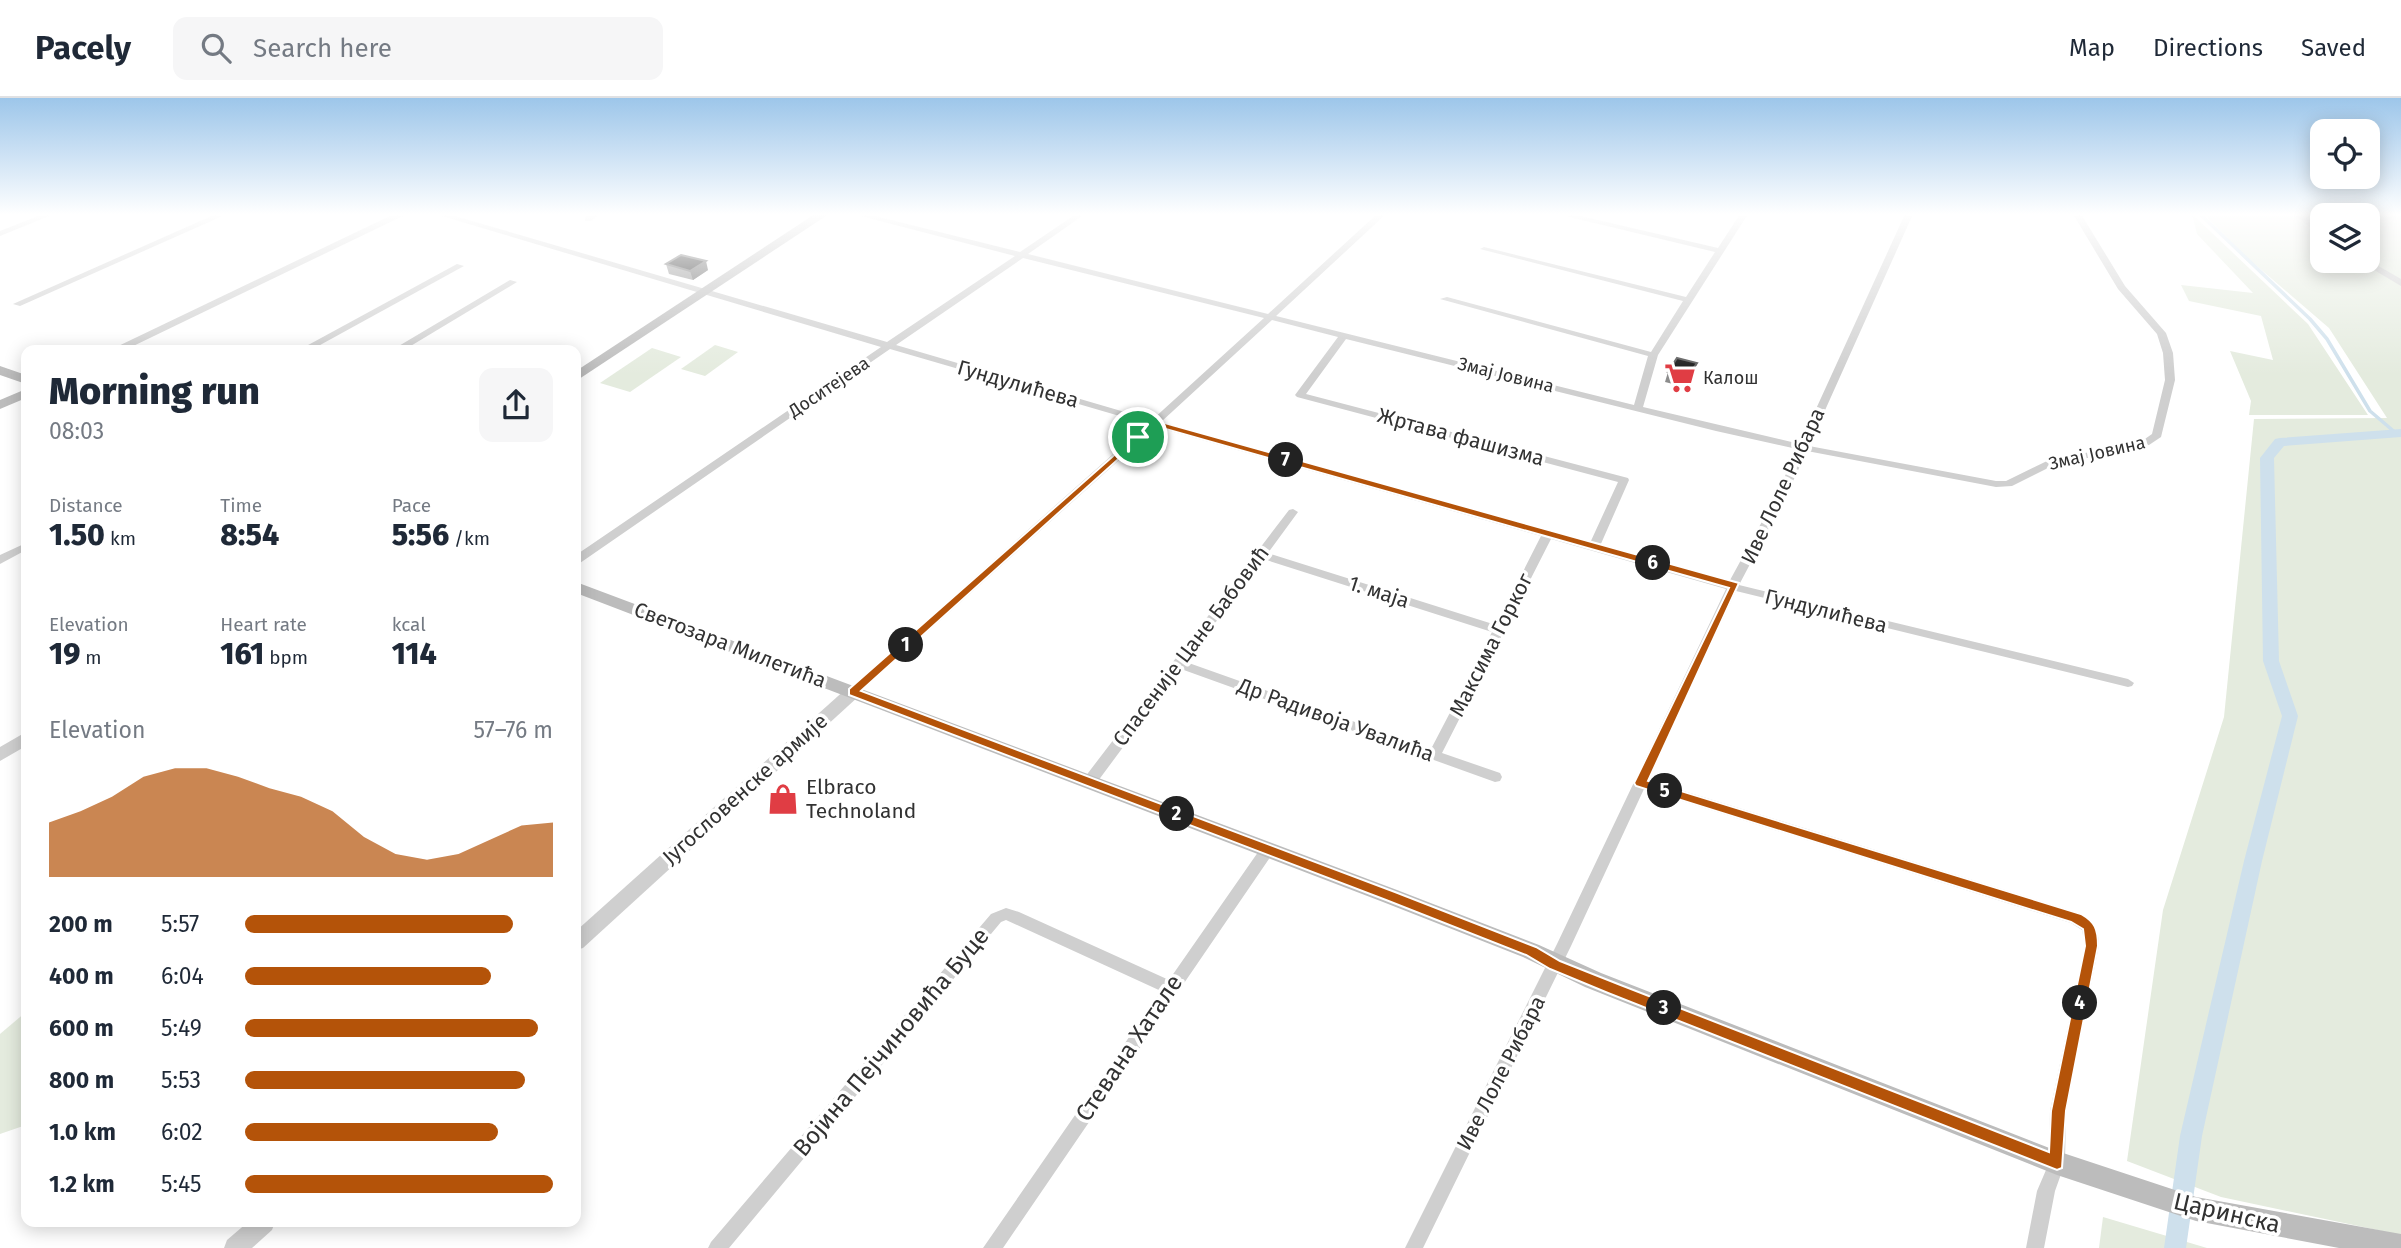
<!DOCTYPE html>
<meta charset="utf-8">
<style>
body{margin:0;font-family:"Fira Sans",sans-serif;background:#f6f6f7;color:#1f2937;height:100vh;display:flex;flex-direction:column;font-size:26px;white-space:nowrap}
*{box-sizing:border-box;margin:0}
p{font-size:23px;color:#747a83}
.icon{flex:none;width:38px;height:38px;fill:none;stroke:currentColor;stroke-width:2;stroke-linecap:round;stroke-linejoin:round}
.map{position:relative;flex:1;overflow:hidden}
.side{position:absolute;left:21px;top:247px;width:560px;height:882px;display:flex;flex-direction:column;background:#fff;border-radius:14px;box-shadow:0 4px 18px #0003}
.side>*{flex:none}
.controls{position:absolute;left:2310px;top:21px;display:grid;gap:14px}
.controls a{display:grid;place-items:center;width:70px;height:70px;border-radius:14px;background:#fff;box-shadow:0 4px 18px #0003;font-size:35px}
.pin{position:absolute;display:grid;place-items:center;width:60px;height:60px;color:#fff;margin:-30px;border:4px solid #fff;border-radius:50%;box-shadow:0 2px 7px #0007}
.km{position:absolute;width:35px;height:35px;margin:-18px;border-radius:50%;background:#222;color:#fff;font-size:19px;line-height:35px;text-align:center}
.round{display:grid;place-items:center;flex:none;width:74px;height:74px;border-radius:14px;background:#f6f6f7}
.overview{display:flex;align-items:center;justify-content:space-between;height:119px;padding:0 28px}
h1{font-size:38px;font-weight:800;line-height:52px}
.metrics{display:grid;grid-template-columns:repeat(3,1fr);gap:10px;height:119px;padding:7px 28px}
.metrics div{display:grid;align-content:center}
.metrics b{font-size:30px;font-weight:800}
.metrics small{font-size:19px;font-weight:400}
.metrics p{font-size:19px}
.chart{height:196px;padding:14px 28px}
.chart p{display:flex;justify-content:space-between}
.chart svg{width:100%;height:126px;margin-top:7px;fill:#b45309;opacity:.7}
ul{padding:0 28px;list-style:none;font-size:23px}
li{display:grid;grid-template-columns:112px 84px 1fr;align-items:center;height:52px}
li i{height:18px;border-radius:9px;background:#b45309}
header{display:flex;align-items:center;gap:42px;box-sizing:border-box;height:98px;padding:0 35px;background:#fff;border-bottom:2px solid #e0e1e3}
header strong{font-size:33px}
nav{display:flex;gap:38px;margin-inline-start:auto;font-size:24px}
.search{width:490px;height:63px;background:#f6f6f7;display:flex;align-items:center;gap:18px;box-sizing:border-box;padding:0 24px;border-radius:14px;color:#747a83;font-size:26px}
.map>svg:first-child{display:block}
.green{fill:#e4ebde;fill-rule:evenodd}
.lines{fill:none;stroke-linecap:round;stroke-linejoin:round}
.stream{stroke:#cee0ec;stroke-width:3.5}
.canal{fill:#cee0ec;fill-rule:evenodd}
.minor{fill:#cfcfcf;fill-rule:evenodd}
.tertiary{fill:#cfcfcf;fill-rule:evenodd}
.secondary{fill:#bcbcbc;fill-rule:evenodd}
.wall{fill:#8c8c8c}
.shaded-wall{fill:#5e5e5e}
.building{fill:#191919;stroke:#5e5e5e;stroke-width:2}
.route{fill:#b45309;stroke:#fff;stroke-width:2;fill-rule:evenodd}
.labels{text-anchor:middle;dominant-baseline:central;stroke-width:7;stroke-linejoin:round;paint-order:stroke}
.far-street-label{font-size:18px;fill:#323232;stroke:#fff}
.far-poi-label{font-size:18px;fill:#323232;stroke:#fff;text-anchor:start}
.street-label{font-size:21px;fill:#323232;stroke:#fff}
.poi-label{font-size:21px;fill:#323232;stroke:#fff;text-anchor:start}
.near-street-label{font-size:24px;fill:#323232;stroke:#fff}
</style>
<header>
<strong>Pacely</strong>
<div class="search"><svg class="icon" aria-label="search" viewBox="0 0 24 24"><circle cx="10" cy="10" r="6"/><path d="M15 15l6 6"/></svg>Search here</div>
<nav><a>Map</a><a>Directions</a><a>Saved</a></nav>
</header>
<div class="map">
<svg width="2401" height="1150" viewBox="0 0 2401 1150">
<rect width="100%" height="100%" fill="#fff"/>
<g class="green">
<polygon points="2192,116 2308,226 2368,317 2249,317 2251,303 2230,253 2273,262 2261,218 2189,203 2181,187 2253,195 2197,136"/>
<path d="M2204,116H2401V1137L2221,1099L2127,1063L2163,812L2224,619L2254,321L2387,320L2329,230L2244,157ZM2322,117H2368V163H2322Z"/>
<polygon points="715,247 738,254 705,278 681,271"/>
<polygon points="652,250 681,259 630,294 600,285"/>
<polygon points="26,914 26,1027 0,1036 0,936"/>
<polygon points="2103,1119 2207,1150 2099,1150"/>
</g>
<g class="lines">
<polyline class="stream" points="2200,116 2310,221 2327,241 2370,313 2397,336"/>
<polygon class="canal" points="2401,331 2401,339 2284,348 2274,360 2279,563 2298,618 2262,763 2202,1038 2186,1150 2164,1150 2180,1038 2244,763 2282,618 2263,563 2260,360 2275,341 2280,340"/>
<g class="minor">
<polygon points="43,116 54,116 0,138 0,133"/>
<polygon points="216,116 227,116 20,208 13,206"/>
<path d="M435,116H448L887,244L1015,158L853,116H867L1020,154L1076,116H1085L1028,156L1268,216L1377,116H1386L1276,218L1634,307L1648,258L1440,201L1447,199L1651,254L1683,203L1480,151L1484,149L1686,199L1715,154L1557,116H1572L1718,150L1740,116H1748L1658,257L1643,309L1800,346L1905,116H1913L1809,348L1996,383H2006L2047,363L2142,343L2152,336L2165,282L2163,255L2157,236L2118,191L2073,116H2081L2125,188L2166,235L2173,255L2175,282L2161,339L2149,347L2054,367L2012,388L1996,389L1807,353L1787,396L1739,487L2128,581L2134,585L2132,588L2128,589L1736,493L1648,682L2076,814C2092,820 2099,831 2099,847L2066,1013L2065,1065L2055,1093L2044,1150H2026L2037,1093L2049,1065L2050,1013L2085,847L2082,832L2071,825L1644,691L1571,848L1423,1150H1405L1557,846L1726,491L1551,441L1442,655L1500,675L1502,679L1500,683L1495,684L1181,571L1095,687H1085L1083,683L1085,679L1289,412L1293,411L1298,414L1268,455L1496,527L1541,438L1156,329L857,597H849L847,594L849,591L1147,326L890,251L580,465H576V457L881,249ZM1023,160L1264,220L1152,322L896,247ZM1272,222L1338,239L1295,297L1297,299L1618,384L1590,445L1161,324ZM1346,241L1716,333L1797,351L1777,396L1729,484L1600,448L1629,382L1628,380L1306,296ZM1263,461L1492,534L1431,651L1186,564Z"/>
<polygon points="590,116 600,116 591,123 585,123 585,119"/>
<polygon points="2293,116 2302,116 2322,132 2322,138"/>
<polygon points="2368,162 2401,181 2401,188 2359,163"/>
<polygon points="457,166 464,168 311,252 299,252"/>
<polygon points="510,182 517,184 404,252 392,252"/>
<polygon points="26,445 26,452 0,466 0,457"/>
<polygon points="1268,745 1273,747 1275,751 1273,755 1003,1150 983,1150 1161,893 1006,822 1001,824 729,1150 708,1150 711,1144 991,816 1006,810 1019,814 1169,882 1263,747"/>
</g>
<g class="tertiary">
<polygon points="394,116 407,116 125,252 110,252"/>
<polygon points="853,588 861,594 859,598 583,850 576,852 576,833 847,590"/>
<polygon points="26,634 26,648 0,663 0,649"/>
<polygon points="248,1124 275,1124 272,1132 252,1150 224,1150 227,1142"/>
</g>
<g class="secondary">
<polygon points="815,116 829,116 576,283 576,273"/>
<polygon points="0,268 26,277 26,286 0,277"/>
<polygon points="26,291 26,300 0,311 0,302"/>
<polygon points="576,484 1397,792 1539,847 1601,875 2057,1053 2196,1099 2401,1136 2401,1150 2339,1150 2196,1123 2057,1077 1585,889 1523,859 1383,804 576,495"/>
</g>
</g>
<g class="wall">
<polygon points="666,166 708,172 693,182 669,176"/>
<polygon points="1697,265 1694,275 1685,289 1665,284 1668,274"/>
</g>
<g class="shaded-wall">
<polygon points="706,163 708,172 693,182 690,173"/>
<polygon points="1697,265 1694,275 1685,289 1687,279"/>
</g>
<g class="building">
<polygon points="681,157 706,163 690,173 666,166"/>
<polygon points="1677,260 1697,265 1687,279 1668,274"/>
</g>
<linearGradient id="sky" x2="0" y2="1"><stop stop-color="#9dc6ea"/><stop offset="0.42" stop-color="#fff"/><stop offset="1" stop-color="#fff" stop-opacity="0"/></linearGradient>
<rect width="2401" height="277" fill="url(#sky)"/>
<path class="route" d="M1154,322L1739,485L1648,683L2081,816C2095,824 2098,831 2098,848L2066,1013L2062,1070L2057,1072L1608,895L1550,871L1526,857L1386,802L849,597V591ZM1155,328L1729,490L1634,685L1636,688L2071,824L2083,831L2085,848L2051,1013L2049,1054L1618,886L1560,863L1536,849L1395,794L861,593Z"/>
<defs>
<symbol id="supermarket-bare" viewBox="-9 -9 18 18"><path d="M-6-5.5h2.5l.6 2H6L4.5 2H-2.5L-4.4-4H-6ZM-1.5 3.2a1.3 1.3 0 1 0 .1 0ZM3 3.2a1.3 1.3 0 1 0 .1 0Z" fill="#e03d44" stroke="#fff" stroke-width="2.5" paint-order="stroke"/></symbol>
<symbol id="shop-bare" viewBox="-9 -9 18 18"><path d="M-5-2.5h2.3a2.7 3.5 0 0 1 5.4 0H5L5.5 6h-11ZM-1.5-2.5h3a1.5 2.3 0 0 0-3 0Z" fill="#e03d44" stroke="#fff" stroke-width="2.5" paint-order="stroke"/></symbol>
</defs>
<g fill-rule="evenodd">
<use href="#supermarket-bare" x="1658" y="258" width="44" height="44"/>
<use href="#shop-bare" x="761" y="679" width="44" height="44"/>
</g>
<g class="labels">
<g class="far-street-label">
<text transform="translate(1506 277) rotate(14)">Змај Јовина</text>
<text transform="translate(829 289) rotate(-34)">Доситејева</text>
<text transform="translate(2097 355) rotate(-13)">Змај Јовина</text>
</g>
<g class="far-poi-label">
<text x="1703" y="280">Калош</text>
</g>
<g class="street-label">
<text transform="translate(1018 286) rotate(16)">Гундулићева</text>
<text transform="translate(1461 339) rotate(15)">Жртава фашизма</text>
<text transform="translate(1783 388) rotate(-65)">Иве Лоле Рибара</text>
<text transform="translate(1379 494) rotate(18)">1. маја</text>
<text transform="translate(1826 513) rotate(14)">Гундулићева</text>
<text transform="translate(730 547) rotate(21)">Светозара Милетића</text>
<text transform="translate(1491 547) rotate(-63)">Максима Горког</text>
<text transform="translate(1191 548) rotate(-53)">Спасеније Цане Бабовић</text>
<text transform="translate(1336 622) rotate(20)">Др Радивоја Увалића</text>
<text transform="translate(745 691) rotate(-42)">Југословенске армије</text>
<text transform="translate(1501 975) rotate(-63)">Иве Лоле Рибара</text>
</g>
<g class="poi-label">
<text x="806" y="689">Elbraco<tspan x="806" dy="24">Technoland</tspan></text>
</g>
<g class="near-street-label">
<text transform="translate(891 944) rotate(-50)">Војина Пејчиновића Буце</text>
<text transform="translate(1129 950) rotate(-56)">Стевана Хатале</text>
<text transform="translate(2227 1115) rotate(13)">Царинска</text>
</g>
</g>
</svg>
<div class="controls">
<a><svg class="icon" aria-label="locate" viewBox="0 0 24 24"><circle cx="12" cy="12" r="6"/><path d="M12 2v4M12 18v4M2 12h4M18 12h4"/></svg></a>
<a><svg class="icon" aria-label="layers" viewBox="0 0 24 24"><path d="M12 4l9 5-9 5-9-5zM3 14l9 5 9-5"/></svg></a>
</div>
<div class="pin" style="left:1138px;top:339px;background:#1e9e55"><svg class="icon" aria-label="arrive" viewBox="0 0 24 24"><path d="M6 21V4h12l-3 4 3 4H6"/></svg></div>
<b class="km" style="left:906px;top:547px">1</b>
<b class="km" style="left:1177px;top:716px">2</b>
<b class="km" style="left:1664px;top:910px">3</b>
<b class="km" style="left:2080px;top:905px">4</b>
<b class="km" style="left:1665px;top:693px">5</b>
<b class="km" style="left:1653px;top:465px">6</b>
<b class="km" style="left:1286px;top:362px">7</b>
<section class="side">
<div class="overview"><div><h1>Morning run</h1><p>08:03</p></div><a class="round"><svg class="icon" aria-label="share" viewBox="0 0 24 24"><path d="M12 15V3M7 8l5-5 5 5M5 13v7h14v-7"/></svg></a></div>
<div class="metrics">
<div><p>Distance</p><b>1.50<small> km</small></b></div>
<div><p>Time</p><b>8:54</b></div>
<div><p>Pace</p><b>5:56<small> /km</small></b></div>
</div>
<div class="metrics">
<div><p>Elevation</p><b>19<small> m</small></b></div>
<div><p>Heart rate</p><b>161<small> bpm</small></b></div>
<div><p>kcal</p><b>114</b></div>
</div>
<div class="chart"><p><span>Elevation</span>57–76 m</p>
<svg viewBox="0 0 160 44" preserveAspectRatio="none"><path d="M0 44V25L10 21L20 16L30 9L40 6L50 6L60 9L70 13L80 16L90 21L100 30L110 36L120 38L130 36L140 31L150 26L160 25V44z"/></svg>
</div>
<ul>
<li><b>200 m</b>5:57<i style="width:87%"></i></li>
<li><b>400 m</b>6:04<i style="width:80%"></i></li>
<li><b>600 m</b>5:49<i style="width:95%"></i></li>
<li><b>800 m</b>5:53<i style="width:91%"></i></li>
<li><b>1.0 km</b>6:02<i style="width:82%"></i></li>
<li><b>1.2 km</b>5:45<i style="width:100%"></i></li>
</ul>
</section>
</div>
